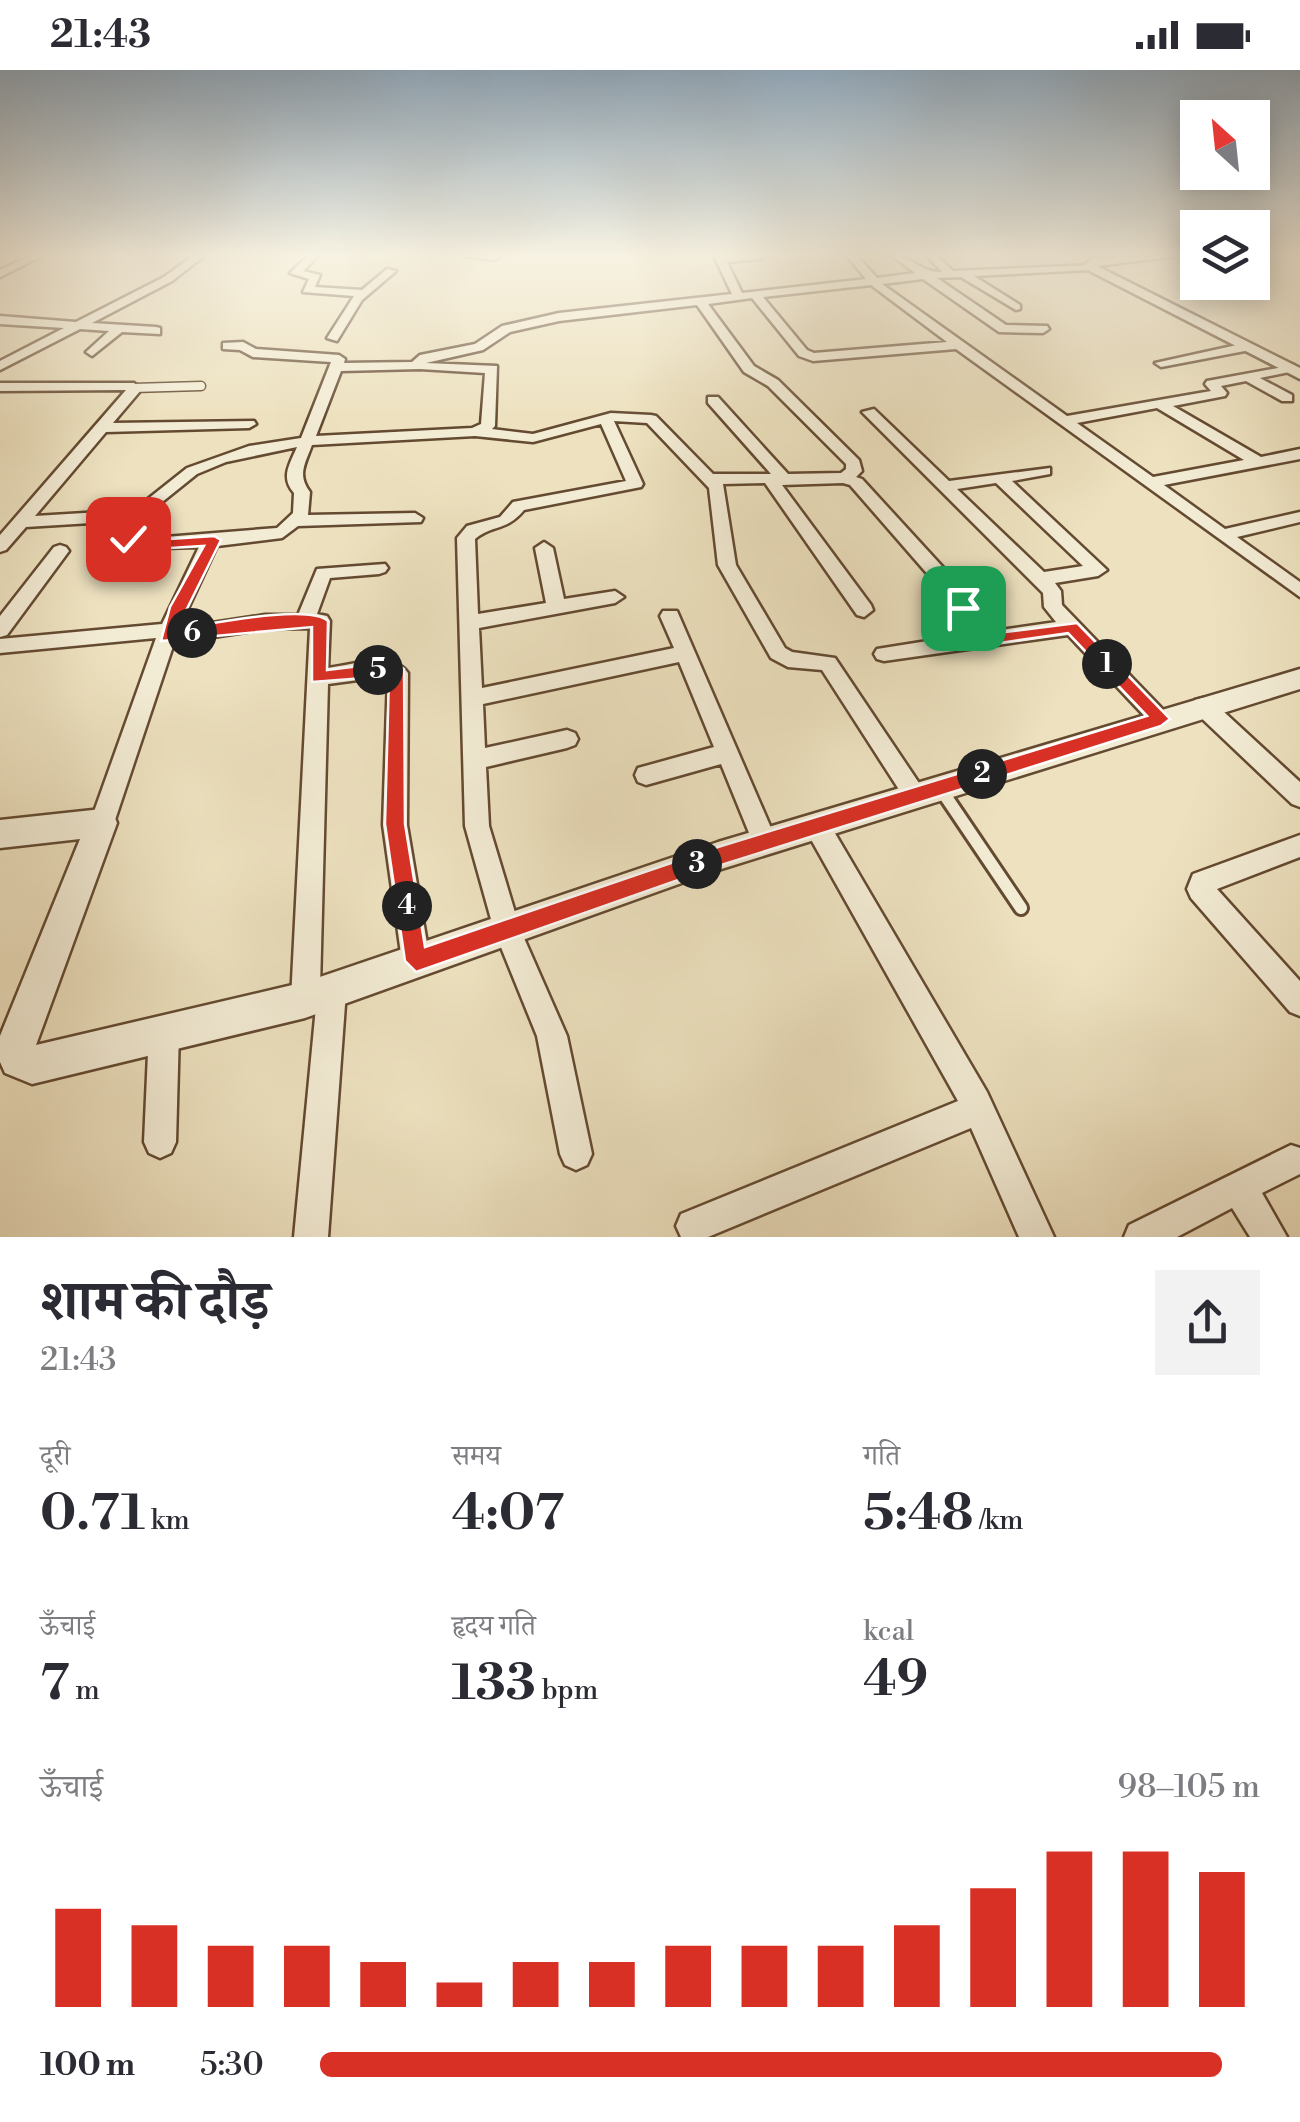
<!DOCTYPE html>
<html lang="hi">
<meta charset="utf-8">
<style>
body{margin:0;font-family:"Libre Bodoni","Noto Serif Devanagari",serif;background:#f2f2f3;color:#2b2b33;height:100vh;display:flex;flex-direction:column;font-size:38px;white-space:nowrap}
*{box-sizing:border-box;margin:0}
p{font-size:32px;color:#7c7c81}
.icon{flex:none;width:55px;height:55px;fill:none;stroke:currentColor;stroke-width:2;stroke-linecap:round;stroke-linejoin:round}
.map{position:relative;height:1167px;overflow:hidden}
.drawer{display:flex;flex-direction:column;background:#fff;flex:1}
.drawer>*{flex:none}
.needle{width:65px;rotate:333deg}
.tools{position:absolute;left:1180px;top:30px;display:grid;gap:20px}
.tools a{display:grid;place-items:center;width:90px;height:90px;border-radius:0px;background:#fff;box-shadow:0 5px 25px #0003;font-size:50px}
.pin{position:absolute;display:grid;place-items:center;width:85px;height:85px;color:#fff;margin:-42px;border-radius:20px;box-shadow:0 5px 15px #0006}
.km{position:absolute;width:50px;height:50px;margin:-25px;border-radius:50%;background:#222;color:#fff;font-size:28px;line-height:50px;text-align:center}
.round{display:grid;place-items:center;flex:none;width:105px;height:105px;border-radius:0px;background:#f2f2f3}
.head{display:flex;align-items:center;justify-content:space-between;height:170px;padding:0 40px}
h1{font-size:55px;font-weight:700;line-height:75px}
.figures{display:grid;grid-template-columns:repeat(3,1fr);gap:15px;height:170px;padding:10px 40px}
.figures div{display:grid;align-content:center}
.figures b{font-size:50px;font-weight:700}
.figures small{font-size:28px;font-weight:400}
.figures p{font-size:28px}
.chart{height:280px;padding:20px 40px}
.chart p{display:flex;justify-content:space-between}
.chart svg{width:100%;height:180px;margin-top:10px;stroke:#d93025;stroke-width:6}
ul{padding:0 40px;list-style:none;font-size:32px}
li{display:grid;grid-template-columns:160px 120px 1fr;align-items:center;height:75px}
li i{height:25px;border-radius:12px;background:#d93025}
.status{display:flex;justify-content:space-between;align-items:center;height:70px;padding:0 50px;background:#fff;direction:ltr}
.status svg{height:28px;fill:currentColor}
.map>svg:first-child{display:block}
.lines{fill:none;stroke-linecap:round;stroke-linejoin:round}
.service-far1-casing{stroke:#644a31;stroke-width:11}
.service-casing{stroke:#644a31;stroke-width:18}
.minor-casing{stroke:#644a31;stroke-width:5}
.tertiary-casing{stroke:#644a31;stroke-width:5}
.service-far1{stroke:#f3ecd5;stroke-width:8}
.service{stroke:#f3ecd5;stroke-width:12}
.minor{fill:#f3ecd5;fill-rule:evenodd}
.tertiary{fill:#f3ecd5;fill-rule:evenodd}
.route{fill:#d93025;stroke:#fff;stroke-width:2.5}
</style>
<div class="status"><b>21:43</b><svg viewBox="0 0 49 12"><path d="M0 12V9h3v3zM5 12V6h3v6zM10 12V3h3v9zM15 12V0h3v12zM26 1h20v11H26zM47 4h2v5h-2z"/></svg></div>
<div class="map">
<svg width="1300" height="1167" viewBox="0 0 1300 1167">
<rect width="100%" height="100%" fill="#ede1bf"/>
<filter id="stains"><feTurbulence type="fractalNoise" baseFrequency=".002" numOctaves="4"/><feColorMatrix values="0 0 0 0 .2 0 0 0 0 .09 0 0 0 0 .02 0 0 0 .5 -.17"/></filter>
<radialGradient id="worn" r=".72"><stop offset=".6" stop-color="#630" stop-opacity="0"/><stop offset="1" stop-color="#630" stop-opacity=".3"/></radialGradient>
<g class="lines">
<defs>
<polyline id="service-far1" points="133,318 201,316"/>
<polyline id="service" points="940,718 1021,838"/>
<g id="minor">
<polygon points="30,186 42,186 0,207 0,200"/>
<polygon points="193,186 204,186 172,211 92,253 156,257 160,258 160,264 122,262 92,286 86,282 109,261 80,259 0,300 0,291 64,258 0,254 0,246 76,252 164,207"/>
<polygon points="308,186 318,186 303,201 320,205 315,217 362,220 387,199 396,201 362,230 337,271 327,268 354,226 303,222 309,209 290,203"/>
<polygon points="463,186 499,186 500,187 495,190"/>
<path d="M714,186H765L760,189L727,192L742,223L866,209L847,186H857L877,208L915,203L892,186C912,186 921,203 942,202L927,186H937L953,201L1093,195L1094,197L1089,200L974,206L1020,235V239L1016,240L961,207L937,208L1006,255L1047,256L1049,259L1043,263L999,262L923,209L882,214L1067,346L1211,321L1205,314L1207,311L1294,295V301L1260,308L1292,325V331H1282L1246,311L1221,316L1227,323L1225,326L1173,336L1261,387L1300,379V389L1164,415L1225,459L1300,442V452L1237,467L1300,512V527L956,279L813,291L799,286L752,228L708,234L754,296L778,310L859,390L862,401L856,407L862,409L972,529L974,534L972,539L947,545L958,566L1056,552L1044,537L1043,523L862,342L874,339L949,411L1050,398V404L1012,411L1107,500L1098,506L1055,513L1061,521L1062,535L1172,649L1169,655L1161,658L1153,655L1068,565L884,591L877,589L874,584L877,579L940,569L927,541L929,536L951,531L850,415L843,413L782,415L871,535L873,540L864,547L857,545L765,413L723,414L736,495L785,578L792,582L835,588L927,725L923,732L915,735L907,732L822,600L788,597L771,588L718,495L709,418L647,353L614,351L643,414L641,417L524,440C506,462 492,454 475,469L478,544L546,533L535,478L544,472L553,478L564,529L615,521L624,527L615,533L479,558L482,618L674,578L660,546L663,541H677L777,772L774,780L765,783L756,780L721,694L646,715L638,712L635,705L638,698L714,677L679,592L483,634L485,678L567,660L575,663L578,669L575,675L567,678L486,697L489,756L520,859L567,966L592,1084L587,1095L576,1100L565,1095L560,1084L537,966L494,860L465,756L457,468L467,456L500,447L513,432L626,411L601,354L533,372L475,366L312,375C305,394 297,405 310,422L308,445L415,443L423,448L421,452L298,456L282,468L217,476L179,558L265,545H298L317,499L385,494L388,498L385,502L379,504L330,508L317,544L327,546L330,551L328,598C352,595 392,581 408,603L407,755L430,891L426,901L416,905L406,901L402,891L383,755L388,606L328,614L320,917L322,911L332,907L342,911L346,921L328,1167H294L316,937L305,944L295,940L291,930L310,558L265,559L174,573L114,753L111,761L102,764L93,761L90,753L156,568L0,583V569L162,554L199,477L125,479L124,451L26,457L6,480L0,482V465L126,320L0,321V313H134L141,320L113,353L254,351L256,354L249,358L106,362L35,446L134,440L187,398L249,376L301,368L331,292L253,287L240,280L223,279V273L243,272L256,279L339,285L345,289L344,293L412,292L420,285L475,274L502,256L559,243L732,224ZM871,215L947,272L814,283L807,280L763,227ZM697,235L744,302L768,316L846,394V399L841,403L788,404L718,327H708V333L771,404H713L656,346L651,345L611,343L533,364L492,359L495,356L497,296L426,293L483,280L510,262L559,251ZM420,299L485,303L481,354L472,358L316,366L341,301ZM1157,338L1244,390L1153,407L1077,353ZM297,377C290,394 280,407 294,423L293,443L277,458L140,469L141,449L197,404L226,392ZM996,413L1083,496L1044,502L957,419Z"/>
<polygon points="1246,273 1250,274 1250,280 1161,297 1155,293"/>
<polygon points="60,475 66,477 69,481 66,485 7,565 0,567 0,546 54,477"/>
<polygon points="1203,628 1211,630 1300,712 1300,737 1292,734 1195,642 1192,636 1195,630"/>
<polygon points="817,745 826,748 987,1022 1054,1167 1019,1167 971,1058 708,1167 681,1167 676,1156 681,1144 958,1031 808,764 805,756 808,748"/>
<polygon points="1300,765 1300,787 1217,819 1300,911 1300,946 1290,942 1191,828 1187,819 1193,804"/>
<polygon points="164,946 174,951 179,961 176,1072 171,1083 160,1088 149,1083 144,1072 149,961 154,951"/>
<polygon points="1291,1075 1300,1078 1300,1104 1262,1123 1287,1167 1250,1167 1232,1138 1177,1167 1124,1167 1129,1155"/>
</g>
<g id="tertiary">
<polygon points="1175,186 1097,196 1300,298 1300,309 1082,197 1093,188"/>
<polygon points="1300,599 1300,619 718,800 305,948 32,1014 5,1003 0,992 0,966 80,769 0,778 0,750 102,739 113,743 117,753 36,975 305,912 718,772"/>
</g>
</defs>
<use href="#service-far1" class="service-far1-casing"/>
<use href="#service" class="service-casing"/>
<use href="#minor" class="minor-casing"/>
<use href="#tertiary" class="tertiary-casing"/>
<use href="#service-far1" class="service-far1"/>
<use href="#service" class="service"/>
<use href="#minor" class="minor"/>
<use href="#tertiary" class="tertiary"/>
</g>
<linearGradient id="sky" x2="0" y2="1"><stop stop-color="#91aabe"/><stop offset="0.53" stop-color="#f7f2e2"/><stop offset="1" stop-color="#f7f2e2" stop-opacity="0"/></linearGradient>
<rect width="1300" height="349" fill="url(#sky)"/>
<path class="route" d="M124,466L140,471L214,466L221,470L177,559C207,555 308,533 328,551L327,600L392,592L404,599L405,754L425,877L718,777L1147,646L1068,563L952,580L944,574L930,538L969,534V541L945,546L957,568L1077,553L1170,649L1161,656L718,796L416,902L405,891L385,754L389,606L312,612V557L161,571L170,537L204,476L137,480L124,472Z"/>
<rect width="100%" height="100%" filter="url(#stains)"/>
<rect width="100%" height="100%" fill="url(#worn)"/>
</svg>
<div class="tools">
<a><svg class="needle" viewBox="-14 -14 28 28"><path d="M0-13l5 13h-10z" fill="#e53935"/><path d="M0 13l5-13h-10z" fill="#7c7c81"/></svg></a>
<a><svg class="icon" aria-label="layers" viewBox="0 0 24 24"><path d="M12 4l9 5-9 5-9-5zM3 14l9 5 9-5"/></svg></a>
</div>
<div class="pin" style="left:963px;top:538px;background:#1e9e55"><svg class="icon" aria-label="arrive" viewBox="0 0 24 24"><path d="M6 21V4h12l-3 4 3 4H6"/></svg></div>
<div class="pin" style="left:128px;top:469px;background:#d93025"><svg class="icon" aria-label="check" viewBox="0 0 24 24"><path d="M5 12l5 5 9-10"/></svg></div>
<b class="km" style="left:1107px;top:594px">1</b>
<b class="km" style="left:982px;top:704px">2</b>
<b class="km" style="left:697px;top:794px">3</b>
<b class="km" style="left:407px;top:836px">4</b>
<b class="km" style="left:378px;top:600px">5</b>
<b class="km" style="left:192px;top:563px">6</b>
</div>
<section class="drawer">
<div class="head"><div><h1>शाम की दौड़</h1><p>21:43</p></div><a class="round"><svg class="icon" aria-label="share" viewBox="0 0 24 24"><path d="M12 15V3M7 8l5-5 5 5M5 13v7h14v-7"/></svg></a></div>
<div class="figures">
<div><p>दूरी</p><b>0.71<small> km</small></b></div>
<div><p>समय</p><b>4:07</b></div>
<div><p>गति</p><b>5:48<small> /km</small></b></div>
</div>
<div class="figures">
<div><p>ऊँचाई</p><b>7<small> m</small></b></div>
<div><p>हृदय गति</p><b>133<small> bpm</small></b></div>
<div><p>kcal</p><b>49</b></div>
</div>
<div class="chart"><p><span>ऊँचाई</span>98–105 m</p>
<svg viewBox="0 0 160 44" preserveAspectRatio="none"><path d="M5 44V20M15 44V24M25 44V29M35 44V29M45 44V33M55 44V38M65 44V33M75 44V33M85 44V29M95 44V29M105 44V29M115 44V24M125 44V15M135 44V6M145 44V6M155 44V11"/></svg>
</div>
<ul>
<li><b>100 m</b>5:30<i style="width:96%"></i></li>
</ul>
</section>
